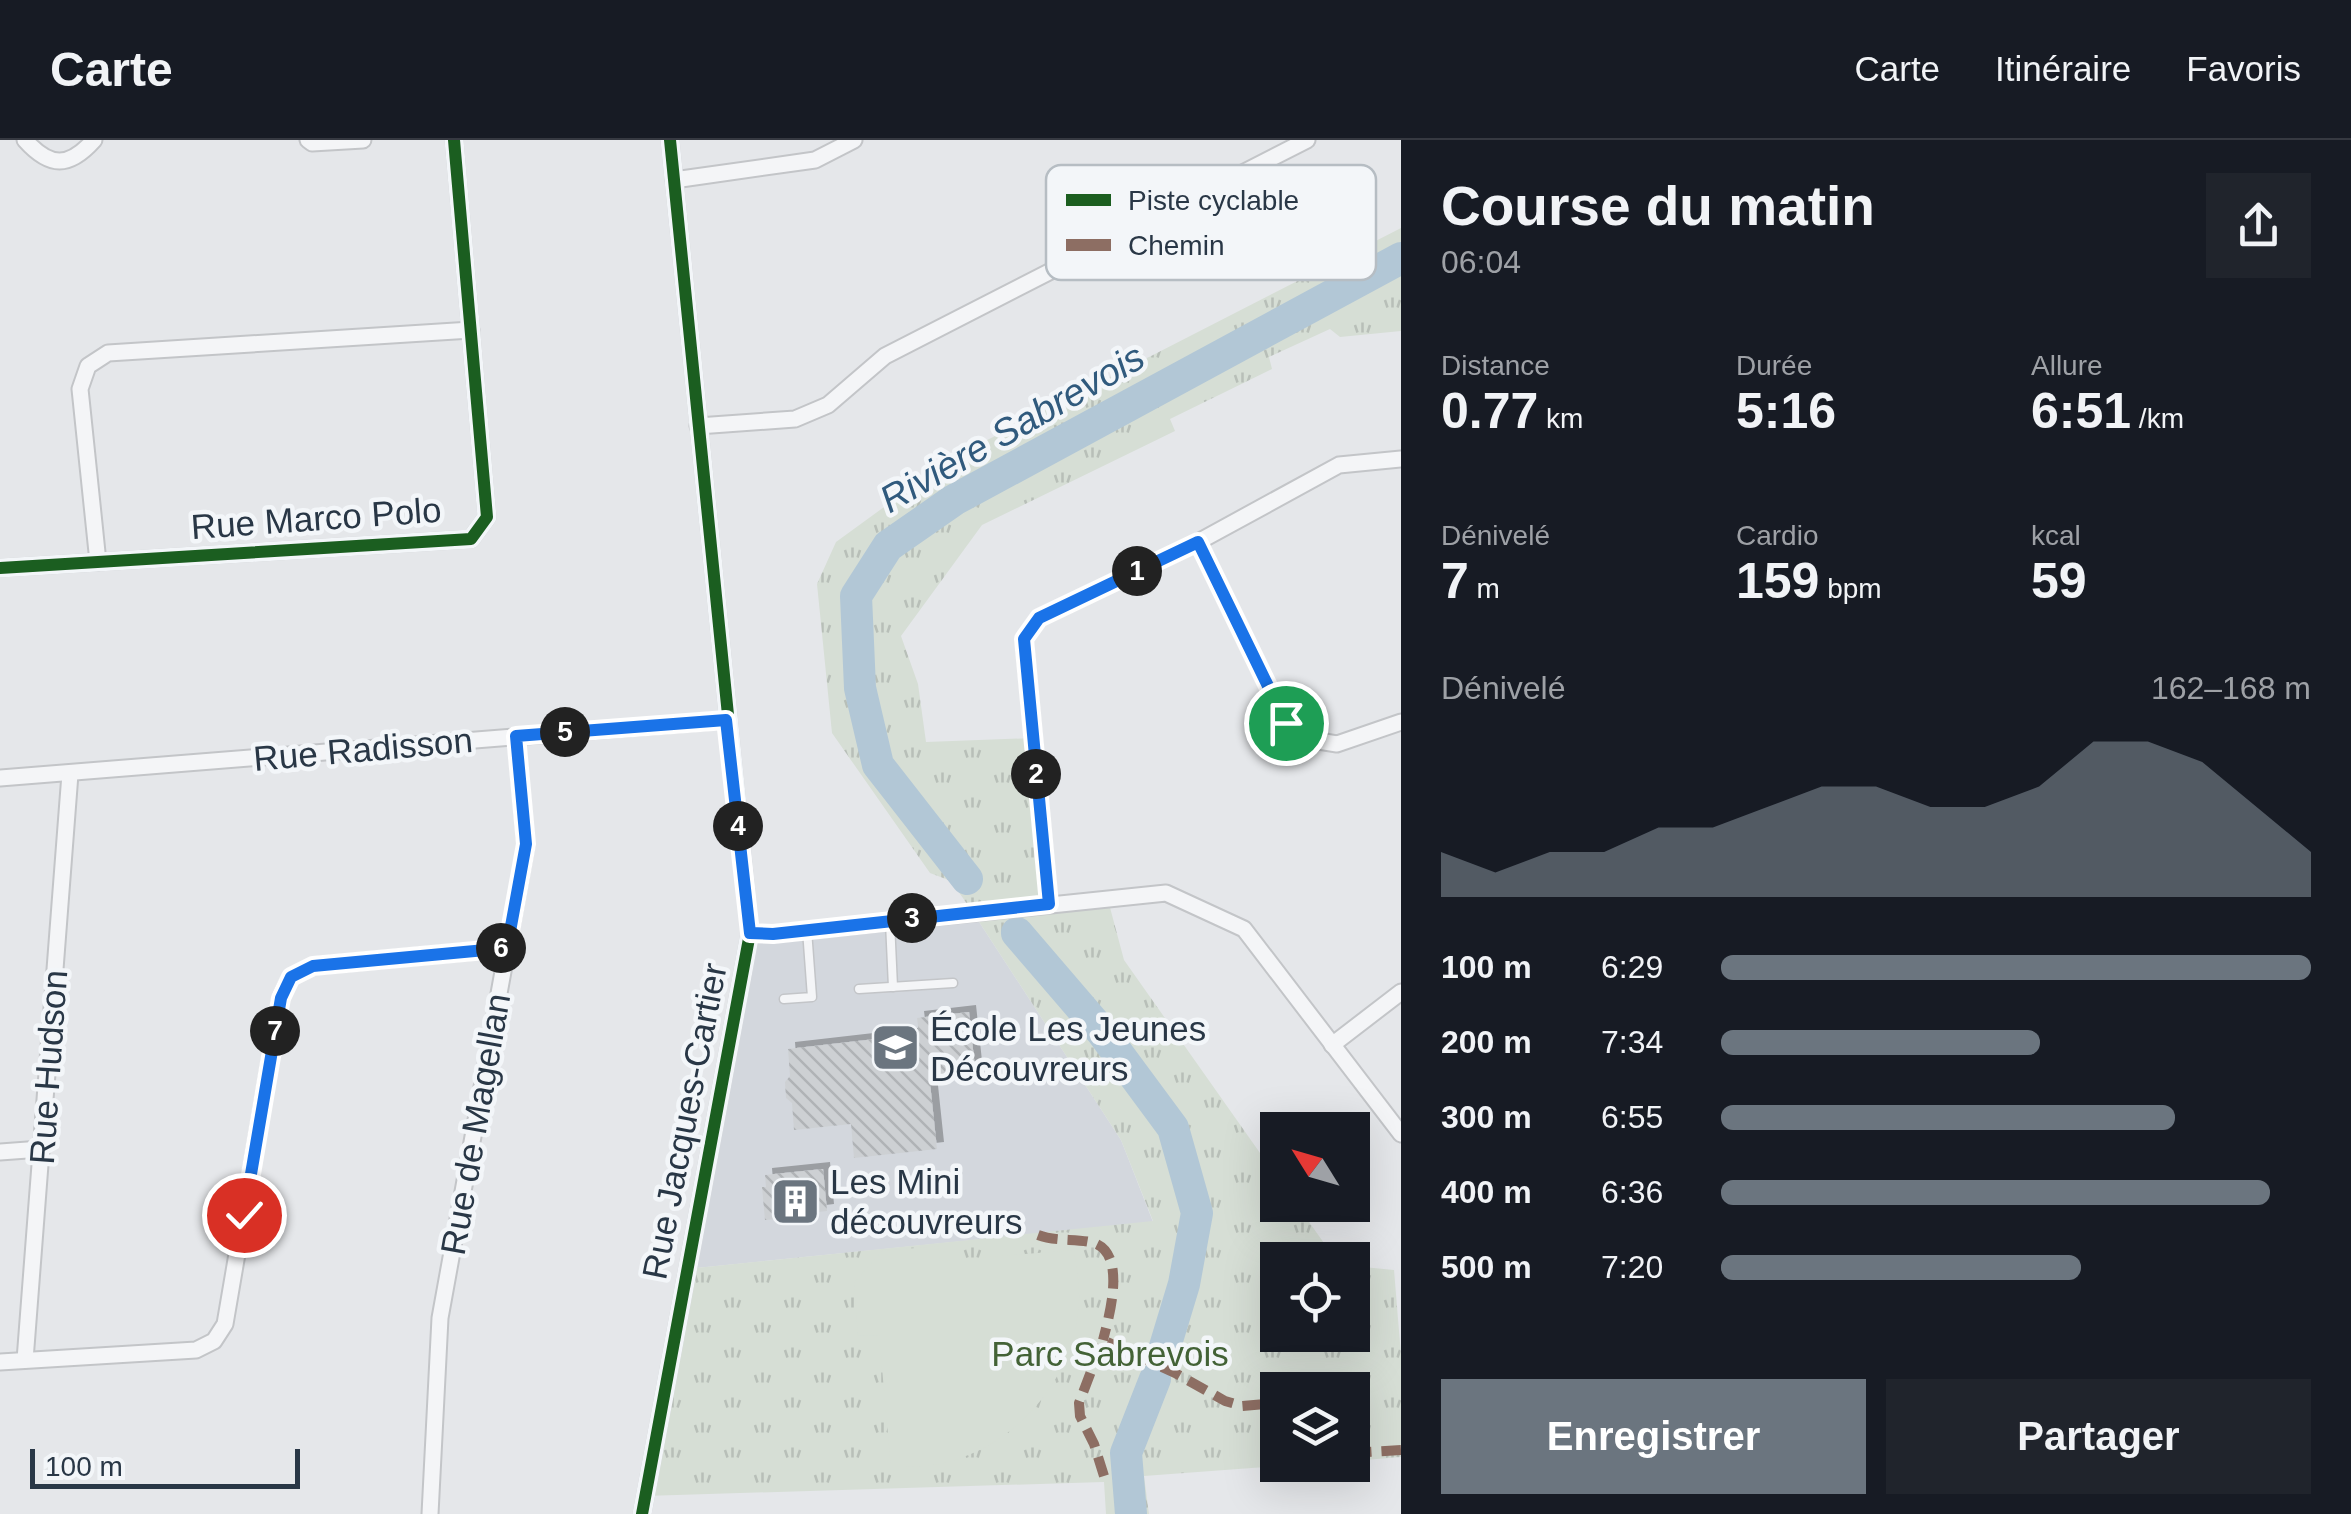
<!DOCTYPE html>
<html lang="fr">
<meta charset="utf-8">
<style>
body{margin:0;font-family:Arial,sans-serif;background:#20242c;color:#f1f3f6;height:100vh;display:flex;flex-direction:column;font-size:38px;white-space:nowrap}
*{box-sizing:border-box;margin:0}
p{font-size:32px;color:#9ea1a6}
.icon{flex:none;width:55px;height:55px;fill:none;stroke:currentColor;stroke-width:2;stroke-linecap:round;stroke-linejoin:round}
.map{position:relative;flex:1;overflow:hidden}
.panel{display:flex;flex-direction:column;background:#171b24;width:950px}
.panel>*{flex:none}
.needle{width:65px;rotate:307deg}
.tools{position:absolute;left:1260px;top:972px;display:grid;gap:20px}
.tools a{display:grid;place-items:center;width:110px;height:110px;border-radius:0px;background:#171b24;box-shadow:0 10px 40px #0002;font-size:50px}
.scale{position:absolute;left:30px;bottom:25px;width:270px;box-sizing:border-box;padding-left:10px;border:5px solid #293746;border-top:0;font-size:28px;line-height:35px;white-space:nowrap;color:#293746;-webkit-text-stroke:8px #f3f6f9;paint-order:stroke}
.pin{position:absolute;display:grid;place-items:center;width:85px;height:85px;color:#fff;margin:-42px;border:5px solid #fff;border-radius:50%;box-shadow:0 2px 10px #0007}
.km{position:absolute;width:50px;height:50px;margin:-25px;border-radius:50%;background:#222;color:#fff;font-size:28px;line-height:50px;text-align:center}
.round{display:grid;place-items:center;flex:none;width:105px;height:105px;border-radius:0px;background:#20242c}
.headline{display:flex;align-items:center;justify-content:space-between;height:170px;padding:0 40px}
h1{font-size:55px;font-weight:600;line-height:75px}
.stats{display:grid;grid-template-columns:repeat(3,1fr);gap:15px;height:170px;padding:10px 40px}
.stats div{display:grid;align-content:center}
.stats b{font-size:50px;font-weight:600}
.stats small{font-size:28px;font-weight:400}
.stats p{font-size:28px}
.chart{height:280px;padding:20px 40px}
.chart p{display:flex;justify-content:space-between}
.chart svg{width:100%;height:180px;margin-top:10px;fill:#6b757f;opacity:.7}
.action{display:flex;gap:20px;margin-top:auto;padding:20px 40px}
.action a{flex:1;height:115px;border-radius:0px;background:#6b757f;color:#fff;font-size:40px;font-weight:600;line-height:115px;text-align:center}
.action a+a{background:#20242c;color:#f1f3f6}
ul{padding:0 40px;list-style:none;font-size:32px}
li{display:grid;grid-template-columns:160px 120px 1fr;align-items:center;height:75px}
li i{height:25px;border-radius:12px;background:#6b757f}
header{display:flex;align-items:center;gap:60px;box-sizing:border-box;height:140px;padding:0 50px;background:#171b24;border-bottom:2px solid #363941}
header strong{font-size:48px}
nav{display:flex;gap:55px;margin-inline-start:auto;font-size:35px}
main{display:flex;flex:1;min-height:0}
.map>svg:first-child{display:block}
.built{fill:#d3d7dd}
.park{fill:url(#park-tufts)}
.pitch{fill:#d6ded5}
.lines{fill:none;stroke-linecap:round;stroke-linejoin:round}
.river{stroke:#b2c7d6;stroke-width:32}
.building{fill:url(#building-back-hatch);filter:url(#shadow)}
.lane-casing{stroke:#c3c5c8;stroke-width:11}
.street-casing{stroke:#c3c5c8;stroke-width:19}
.lane{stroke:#f4f5f7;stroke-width:8}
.street{stroke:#f4f5f7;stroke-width:15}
.quiet{stroke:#8d6e63;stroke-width:10;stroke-dasharray:20 10;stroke-linecap:butt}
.cycleway-casing{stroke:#f3f6f9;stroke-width:19}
.cycleway{stroke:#1b5e20;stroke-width:12}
.route-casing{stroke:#fff;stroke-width:20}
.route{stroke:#1a73e8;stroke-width:12}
.labels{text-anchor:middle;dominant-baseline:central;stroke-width:9;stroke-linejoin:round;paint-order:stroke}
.street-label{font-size:35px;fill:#293746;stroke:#f3f6f9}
.poi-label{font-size:35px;fill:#293746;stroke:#f3f6f9;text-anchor:start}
.park-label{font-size:35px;fill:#436236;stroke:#f3f6f9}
.water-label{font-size:38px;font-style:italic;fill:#305a7d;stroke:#f3f6f9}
.key{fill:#f3f6f9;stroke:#b6bdc3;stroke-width:2.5}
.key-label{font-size:28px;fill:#293746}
</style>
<header>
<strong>Carte</strong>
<nav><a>Carte</a><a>Itinéraire</a><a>Favoris</a></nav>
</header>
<main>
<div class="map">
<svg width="1401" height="1374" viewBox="0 0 1401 1374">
<defs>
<pattern id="park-tufts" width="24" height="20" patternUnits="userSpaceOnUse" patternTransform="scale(2.5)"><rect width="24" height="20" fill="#d6ded5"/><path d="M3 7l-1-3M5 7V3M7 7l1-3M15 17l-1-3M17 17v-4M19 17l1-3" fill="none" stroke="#b8bfb8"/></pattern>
<pattern id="building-back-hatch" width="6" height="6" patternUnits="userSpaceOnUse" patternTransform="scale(2.5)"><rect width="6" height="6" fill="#cdd0d3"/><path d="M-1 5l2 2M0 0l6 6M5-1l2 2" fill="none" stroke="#b0b3b6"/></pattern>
<filter id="shadow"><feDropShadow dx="7" dy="-7" stdDeviation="0" flood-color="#0004"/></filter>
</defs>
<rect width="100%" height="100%" fill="#e5e7ea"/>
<polygon class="built" points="972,771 1121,1000 1153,1082 686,1129 750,793"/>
<polygon class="park" points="1401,88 1401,191 1340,197 1330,189 1269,217 1272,229 1170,279 1175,291 982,385 901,496 918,544 926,602 1033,598 1049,764 1108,760 1124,820 1277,1037 1278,1065 1297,1065 1336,1120 1278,1120 1278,1195 1352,1195 1353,1126 1394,1130 1401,1215 1401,1317 1353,1321 1352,1250 1278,1250 1278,1325 1294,1325 1144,1336 1149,1374 1106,1374 1104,1342 645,1356 686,1129 1153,1081 1121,1000 972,771 951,741 930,733 832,593 817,444 836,402 950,319"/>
<path class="pitch" d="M938,1106L940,1121L1074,1110C1077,1131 1081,1151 1078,1172C1071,1242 1014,1307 944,1323C927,1327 909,1327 891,1327L879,1195L858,1196L854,1143L882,1111Z"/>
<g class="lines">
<g class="river">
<polyline points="967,739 878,625 860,548 856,456 888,406 954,360 1401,118"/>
<polyline points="1017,793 1102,892 1173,988 1197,1073 1184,1144 1161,1220"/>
<polyline points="1131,1374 1126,1313 1155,1239"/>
</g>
</g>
<g class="building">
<polygon points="969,872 976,937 930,943 937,1009 854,1018 851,984 794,990 792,963 786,958 785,942 790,936 788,909 919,894 917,878"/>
<polygon points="823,1029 827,1071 810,1073 810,1076 765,1080 762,1047 766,1047 765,1035"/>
</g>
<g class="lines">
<defs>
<g id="lane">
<polyline points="890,782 893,847"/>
<polyline points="859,849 953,843"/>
<polyline points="784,859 812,857 807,790"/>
</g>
<g id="street">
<path d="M25,0C50,28 69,28 94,0"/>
<polyline points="308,0 312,3 363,0"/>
<polyline points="674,40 815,20 854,0"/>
<polyline points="698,286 795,279 828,265 885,216 1307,0"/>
<polyline points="1198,402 1286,583 1306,599 1337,604 1401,582"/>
<polyline points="98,422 80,249 88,226 108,213 471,190"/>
<polyline points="0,428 471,399 487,377 454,0"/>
<polyline points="0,638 726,580"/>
<polyline points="1049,764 1024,499 1039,478 1198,402 1339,325 1401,319"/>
<polyline points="750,793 773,794 1166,753 1244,789 1401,994"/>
<polyline points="1332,905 1401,852"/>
<polyline points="0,1012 41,1009"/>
<polyline points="25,1220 70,634"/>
<polyline points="0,1222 196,1210 214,1201 225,1184 281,857 291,837 313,826 507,808"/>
<polyline points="430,1374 440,1178 526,705 516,596"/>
<polyline points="642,1374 750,793 670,0"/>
</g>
</defs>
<use href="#lane" class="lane-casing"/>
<use href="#street" class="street-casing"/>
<use href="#lane" class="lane"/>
<use href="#street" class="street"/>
<g class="quiet">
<path d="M1038,1095C1057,1102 1076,1098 1094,1103C1127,1114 1109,1177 1103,1200"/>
<polyline points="1352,1308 1367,1312 1401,1310"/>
<polyline points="1104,1336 1094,1304 1080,1276 1079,1263 1103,1200 1175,1233 1225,1261 1242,1266 1278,1263"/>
</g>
<defs>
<g id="cycleway">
<polyline points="0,428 471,399 487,377 454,0"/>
<polyline points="642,1374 750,793 670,0"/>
</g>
</defs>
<use href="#cycleway" class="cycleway-casing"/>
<use href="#cycleway" class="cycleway"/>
</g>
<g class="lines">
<defs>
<polyline id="route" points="244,1075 281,858 291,837 313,826 507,808 526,704 516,596 726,580 750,793 773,794 1049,764 1024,499 1039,478 1198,402 1286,583"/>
</defs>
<use href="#route" class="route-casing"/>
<use href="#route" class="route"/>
</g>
<defs>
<symbol id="school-square" viewBox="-11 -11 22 22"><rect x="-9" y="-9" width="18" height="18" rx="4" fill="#6b757f" stroke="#f3f6f9"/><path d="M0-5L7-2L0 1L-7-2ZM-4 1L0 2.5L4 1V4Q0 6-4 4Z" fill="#fff"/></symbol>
<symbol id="building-square" viewBox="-11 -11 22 22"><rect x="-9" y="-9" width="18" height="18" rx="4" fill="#6b757f" stroke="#f3f6f9"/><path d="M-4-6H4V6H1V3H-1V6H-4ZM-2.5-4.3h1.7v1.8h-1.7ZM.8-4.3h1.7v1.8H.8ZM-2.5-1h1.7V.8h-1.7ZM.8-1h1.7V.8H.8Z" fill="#fff"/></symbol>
</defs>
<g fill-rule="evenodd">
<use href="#school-square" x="868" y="880" width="55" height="55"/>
<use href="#building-square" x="768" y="1034" width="55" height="55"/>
</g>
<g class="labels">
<g class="street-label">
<text transform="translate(316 378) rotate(-4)">Rue Marco Polo</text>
<text transform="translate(363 609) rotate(-5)">Rue Radisson</text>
<text transform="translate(48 927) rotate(-86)">Rue Hudson</text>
<text transform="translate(684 981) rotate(-79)">Rue Jacques-Cartier</text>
<text transform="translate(475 984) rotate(-80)">Rue de Magellan</text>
</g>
<g class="poi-label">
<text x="930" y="888">École Les Jeunes<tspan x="930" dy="40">Découvreurs</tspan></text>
<text x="830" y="1041">Les Mini<tspan x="830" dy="40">découvreurs</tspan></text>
</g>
<g class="park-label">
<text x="1110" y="1213">Parc Sabrevois</text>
</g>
<g class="water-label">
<text transform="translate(1012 288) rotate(-30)">Rivière Sabrevois</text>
</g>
</g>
<rect x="1046" y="25" width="330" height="115" rx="15" class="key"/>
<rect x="1066" y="54" width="45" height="12" fill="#1b5e20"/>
<rect x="1066" y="99" width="45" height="12" fill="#8d6e63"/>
<g class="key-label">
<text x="1128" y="70">Piste cyclable</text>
<text x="1128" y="115">Chemin</text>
</g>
</svg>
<div class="tools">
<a><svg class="needle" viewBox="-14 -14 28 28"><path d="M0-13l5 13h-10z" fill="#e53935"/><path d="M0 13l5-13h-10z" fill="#9ea1a6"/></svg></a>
<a><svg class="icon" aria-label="locate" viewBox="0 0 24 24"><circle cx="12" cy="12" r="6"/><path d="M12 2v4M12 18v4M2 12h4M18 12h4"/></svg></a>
<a><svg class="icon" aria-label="layers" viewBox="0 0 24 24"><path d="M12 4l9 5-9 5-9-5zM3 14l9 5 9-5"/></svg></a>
</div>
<div class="scale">100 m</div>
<div class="pin" style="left:1286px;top:583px;background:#1e9e55"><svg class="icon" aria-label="arrive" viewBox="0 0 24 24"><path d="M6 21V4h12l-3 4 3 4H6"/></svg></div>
<div class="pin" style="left:244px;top:1075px;background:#d93025"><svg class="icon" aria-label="check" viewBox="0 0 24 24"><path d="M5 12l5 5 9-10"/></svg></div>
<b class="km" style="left:1137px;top:431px">1</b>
<b class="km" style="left:1036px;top:634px">2</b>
<b class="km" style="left:912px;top:778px">3</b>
<b class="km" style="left:738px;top:686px">4</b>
<b class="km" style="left:565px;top:592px">5</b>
<b class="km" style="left:501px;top:808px">6</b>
<b class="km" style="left:275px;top:891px">7</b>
</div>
<section class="panel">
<div class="headline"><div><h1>Course du matin</h1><p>06:04</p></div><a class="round"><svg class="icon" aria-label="share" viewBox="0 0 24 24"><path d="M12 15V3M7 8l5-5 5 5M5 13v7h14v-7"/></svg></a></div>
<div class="stats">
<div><p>Distance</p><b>0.77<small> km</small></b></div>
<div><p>Durée</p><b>5:16</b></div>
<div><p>Allure</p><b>6:51<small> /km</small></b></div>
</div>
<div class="stats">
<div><p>Dénivelé</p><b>7<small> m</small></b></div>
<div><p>Cardio</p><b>159<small> bpm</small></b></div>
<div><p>kcal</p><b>59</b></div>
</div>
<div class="chart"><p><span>Dénivelé</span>162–168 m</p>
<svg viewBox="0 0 160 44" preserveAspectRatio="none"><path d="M0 44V33L10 38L20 33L30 33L40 27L50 27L60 22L70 17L80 17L90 22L100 22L110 17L120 6L130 6L140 11L150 22L160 33V44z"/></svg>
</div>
<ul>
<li><b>100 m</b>6:29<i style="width:100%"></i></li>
<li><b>200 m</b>7:34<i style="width:54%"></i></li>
<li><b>300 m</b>6:55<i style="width:77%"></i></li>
<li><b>400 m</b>6:36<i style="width:93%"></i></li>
<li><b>500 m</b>7:20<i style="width:61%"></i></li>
</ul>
<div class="action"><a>Enregistrer</a><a>Partager</a></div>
</section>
</main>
